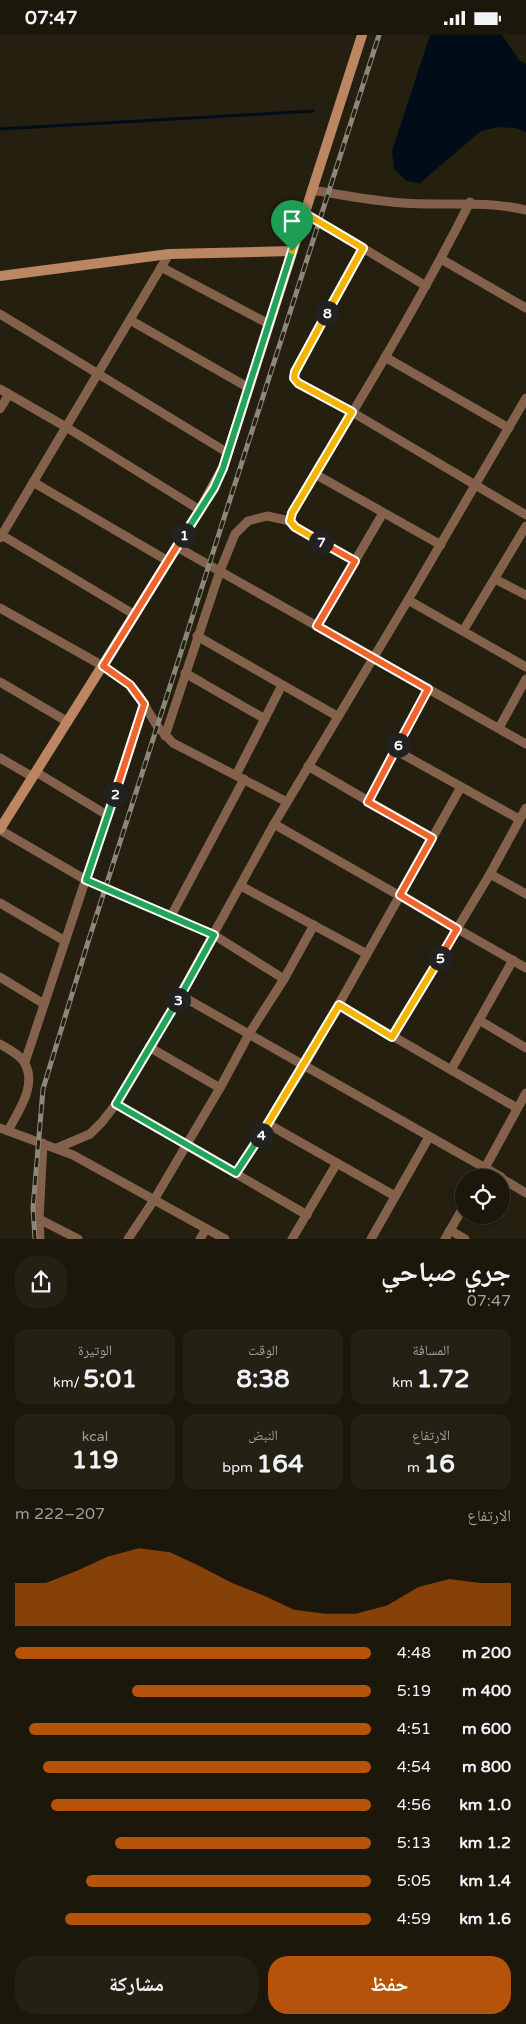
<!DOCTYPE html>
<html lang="ar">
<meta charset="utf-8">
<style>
body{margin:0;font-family:"Varela Round","Noto Naskh Arabic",sans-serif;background:#242014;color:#f1f3f6;direction:rtl;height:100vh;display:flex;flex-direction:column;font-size:19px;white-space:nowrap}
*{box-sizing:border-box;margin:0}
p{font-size:16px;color:#a09f9d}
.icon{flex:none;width:28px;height:28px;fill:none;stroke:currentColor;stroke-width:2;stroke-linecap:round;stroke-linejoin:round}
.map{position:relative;height:1204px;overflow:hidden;direction:ltr}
.drawer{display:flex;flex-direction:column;background:#1b170b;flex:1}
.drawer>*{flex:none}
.buttons{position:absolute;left:455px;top:1134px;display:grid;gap:10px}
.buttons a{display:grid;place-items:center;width:55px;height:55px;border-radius:50%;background:#1b170b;box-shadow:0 1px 4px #0004,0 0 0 1px #39362c;font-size:25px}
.pin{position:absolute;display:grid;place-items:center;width:42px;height:42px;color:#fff;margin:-51px -21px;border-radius:50% 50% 50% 0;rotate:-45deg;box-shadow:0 0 5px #0007}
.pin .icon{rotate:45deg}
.km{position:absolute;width:25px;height:25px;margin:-12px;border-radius:50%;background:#222;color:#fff;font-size:14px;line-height:25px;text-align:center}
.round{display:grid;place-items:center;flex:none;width:52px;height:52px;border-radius:20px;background:#242014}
.overview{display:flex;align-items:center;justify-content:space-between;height:85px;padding:0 15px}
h1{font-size:28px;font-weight:700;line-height:38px}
.metrics{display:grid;grid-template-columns:repeat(3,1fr);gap:8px;height:85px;padding:5px 15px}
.metrics div{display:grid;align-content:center;border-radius:12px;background:#242014;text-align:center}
.metrics b{font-size:25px;font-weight:700}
.metrics small{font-size:14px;font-weight:400}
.metrics p{font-size:14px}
.chart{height:140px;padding:10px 15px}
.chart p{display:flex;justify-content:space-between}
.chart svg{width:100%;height:90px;margin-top:5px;fill:#b45309;opacity:.7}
.action{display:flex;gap:10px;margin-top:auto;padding:10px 15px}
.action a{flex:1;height:58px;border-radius:20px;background:#b45309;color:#fff;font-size:20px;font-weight:700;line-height:58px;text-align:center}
.action a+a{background:#242014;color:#f1f3f6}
ul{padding:0 15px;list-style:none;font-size:16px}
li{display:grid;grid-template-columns:80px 60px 1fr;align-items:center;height:38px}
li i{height:12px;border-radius:6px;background:#b45309}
.status{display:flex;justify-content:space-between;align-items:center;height:35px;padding:0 25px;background:#1b170b;direction:ltr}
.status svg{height:14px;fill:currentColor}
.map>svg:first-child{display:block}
.water{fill:#000d19}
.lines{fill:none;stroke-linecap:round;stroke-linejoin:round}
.stream{stroke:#000d19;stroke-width:3}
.street{stroke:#83614b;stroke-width:9}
.secondary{stroke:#bc8663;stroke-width:10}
.rail-casing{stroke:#8b877a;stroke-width:5}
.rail{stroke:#241f0f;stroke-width:3;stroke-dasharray:9;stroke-linecap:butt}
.split-1-casing{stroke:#fff;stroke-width:10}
.split-2-casing{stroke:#fff;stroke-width:10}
.split-3-casing{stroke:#fff;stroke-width:10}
.split-4-casing{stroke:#fff;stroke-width:10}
.split-5-casing{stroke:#fff;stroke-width:10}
.split-6-casing{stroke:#fff;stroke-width:10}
.split-7-casing{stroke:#fff;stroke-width:10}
.split-8-casing{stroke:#fff;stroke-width:10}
.split-9-casing{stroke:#fff;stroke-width:10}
.split-1{stroke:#22a559;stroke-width:6}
.split-2{stroke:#f0652b;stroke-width:6}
.split-3{stroke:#22a559;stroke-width:6}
.split-4{stroke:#22a559;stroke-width:6}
.split-5{stroke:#f5b400;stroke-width:6}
.split-6{stroke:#f0652b;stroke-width:6}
.split-7{stroke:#f0652b;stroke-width:6}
.split-8{stroke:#f5b400;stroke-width:6}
.split-9{stroke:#f5b400;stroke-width:6}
</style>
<div class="status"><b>07:47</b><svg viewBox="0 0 49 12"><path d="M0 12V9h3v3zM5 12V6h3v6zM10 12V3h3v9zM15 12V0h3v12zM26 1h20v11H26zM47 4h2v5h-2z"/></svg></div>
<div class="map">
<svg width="526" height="1204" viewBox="0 0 526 1204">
<rect width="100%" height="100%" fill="#241f0f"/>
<polygon class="water" points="430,0 502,0 519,25 526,29 526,97 515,93 498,92 481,96 420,148 407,146 394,134 392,116"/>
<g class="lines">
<polyline class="stream" points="0,94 313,76"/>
<g class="street">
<path d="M312,155C342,160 373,166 403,168C446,171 483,165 526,175"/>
<polyline points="304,178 363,213"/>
<polyline points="441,224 526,273"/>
<polyline points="161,232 269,289"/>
<polyline points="426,251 363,213 295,337 294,343 298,348 352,377 526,480"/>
<polyline points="0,279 228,418"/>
<polyline points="130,285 249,353"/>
<polyline points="385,322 509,393"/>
<polyline points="0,354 66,392 200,475"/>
<polyline points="0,374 9,359"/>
<polyline points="315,439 441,510"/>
<polyline points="33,447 168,526"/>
<polyline points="0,499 135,580"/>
<polyline points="0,503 169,219"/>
<polyline points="177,512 526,709"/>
<path d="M355,526L295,492L290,486L292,477C354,376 416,274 470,167"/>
<polyline points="495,544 526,560"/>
<polyline points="408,565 526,632"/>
<polyline points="0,573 103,631 130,650 138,659 157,691 173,708 287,767"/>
<polyline points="317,591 383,478"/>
<polyline points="463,596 526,491"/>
<polyline points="197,601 337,681"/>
<polyline points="185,638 265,684"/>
<polyline points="0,647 68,687"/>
<polyline points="499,693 526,644"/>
<polyline points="165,701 220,536 235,499 248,486 267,481 290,486"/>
<polyline points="395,715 519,784"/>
<polyline points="0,723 33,742"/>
<polyline points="308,731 432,803"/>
<polyline points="36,737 107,780"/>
<polyline points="236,740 282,650"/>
<polyline points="368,767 428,654"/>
<polyline points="274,789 526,933"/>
<polyline points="0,795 86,845 214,900 284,944"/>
<polyline points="490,839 526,859"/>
<polyline points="241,851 367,919"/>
<polyline points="0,868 65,906"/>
<polyline points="171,881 244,744"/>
<polyline points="0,942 44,969"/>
<polyline points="180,960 501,1142"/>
<polyline points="339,970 517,1073"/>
<polyline points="479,985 526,1013"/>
<polyline points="392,1002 490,839 526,773"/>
<path d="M0,1009C8,1014 21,1020 25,1029C37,1051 18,1076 8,1096"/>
<polyline points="149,1012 220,1053"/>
<polyline points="25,1027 144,669"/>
<polyline points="451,1035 513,925"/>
<polyline points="116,1069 307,1180"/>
<polyline points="268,1089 395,1161"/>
<polyline points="0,1093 73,1120 225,1204"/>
<polyline points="57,1113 90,1099 102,1087 116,1069 180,960 274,789 408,565 526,363"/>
<polyline points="236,1138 304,1031 461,752"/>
<polyline points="480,1142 526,1058"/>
<polyline points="501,1143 526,1158"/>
<polyline points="39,1184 78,1204"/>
<polyline points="450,1195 465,1204"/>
<polyline points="40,1204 39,1184 43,1108"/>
<polyline points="128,1204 154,1165 220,1053 249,999 284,944 314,890"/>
<polyline points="200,1204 206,1194"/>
<polyline points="292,1204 337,1128"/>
<polyline points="371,1204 429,1102"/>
<polyline points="445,1204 464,1171"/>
</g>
<g class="secondary">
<polyline points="0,241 169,219 292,216"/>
<polyline points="0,794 200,475 223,433 362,0"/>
</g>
<defs>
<polyline id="rail" points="35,1204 33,1173 43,1054 88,907 379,0"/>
</defs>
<use href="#rail" class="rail-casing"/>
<use href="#rail" class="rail"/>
</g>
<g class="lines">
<defs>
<polyline id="split-1" points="184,500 214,453 223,433 292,216"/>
<polyline id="split-2" points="115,759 144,669 130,650 103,631 184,500"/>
<polyline id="split-3" points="115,759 86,845 214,900 178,965"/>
<polyline id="split-4" points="178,965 116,1069 236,1138 261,1100"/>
<polyline id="split-5" points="261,1100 339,970 392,1002 440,923"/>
<polyline id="split-6" points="398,710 368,767 432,803 400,860 457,894 440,923"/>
<polyline id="split-7" points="321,507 355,526 317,591 428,654 398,710"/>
<polyline id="split-8" points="321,507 295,492 290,486 292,478 352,377 298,348 294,343 295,337 327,278"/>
<polyline id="split-9" points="292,216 304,178 363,213 327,278"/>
</defs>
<use href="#split-1" class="split-1-casing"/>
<use href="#split-2" class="split-2-casing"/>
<use href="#split-3" class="split-3-casing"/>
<use href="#split-4" class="split-4-casing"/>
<use href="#split-5" class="split-5-casing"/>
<use href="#split-6" class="split-6-casing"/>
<use href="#split-7" class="split-7-casing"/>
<use href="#split-8" class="split-8-casing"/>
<use href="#split-9" class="split-9-casing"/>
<use href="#split-1" class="split-1"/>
<use href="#split-2" class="split-2"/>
<use href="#split-3" class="split-3"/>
<use href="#split-4" class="split-4"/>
<use href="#split-5" class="split-5"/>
<use href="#split-6" class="split-6"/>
<use href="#split-7" class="split-7"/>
<use href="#split-8" class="split-8"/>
<use href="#split-9" class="split-9"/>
</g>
</svg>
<div class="buttons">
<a><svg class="icon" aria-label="locate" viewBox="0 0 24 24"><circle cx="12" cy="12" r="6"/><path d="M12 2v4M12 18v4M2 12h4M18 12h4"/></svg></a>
</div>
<div class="pin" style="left:292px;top:216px;background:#1e9e55"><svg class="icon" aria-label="arrive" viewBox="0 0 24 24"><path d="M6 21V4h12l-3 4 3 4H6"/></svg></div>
<b class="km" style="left:184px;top:500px">1</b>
<b class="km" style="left:115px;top:759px">2</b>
<b class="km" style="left:178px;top:965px">3</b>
<b class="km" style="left:261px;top:1100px">4</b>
<b class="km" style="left:440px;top:923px">5</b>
<b class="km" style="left:398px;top:710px">6</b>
<b class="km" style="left:321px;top:507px">7</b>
<b class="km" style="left:327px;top:278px">8</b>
</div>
<section class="drawer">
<div class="overview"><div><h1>جري صباحي</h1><p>07:47</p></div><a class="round"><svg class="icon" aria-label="share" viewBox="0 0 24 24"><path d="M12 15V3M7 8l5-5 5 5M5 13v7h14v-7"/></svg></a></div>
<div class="metrics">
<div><p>المسافة</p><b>1.72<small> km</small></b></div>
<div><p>الوقت</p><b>8:38</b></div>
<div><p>الوتيرة</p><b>5:01<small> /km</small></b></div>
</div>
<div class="metrics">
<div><p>الارتفاع</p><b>16<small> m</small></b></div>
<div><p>النبض</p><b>164<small> bpm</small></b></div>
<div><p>kcal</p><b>119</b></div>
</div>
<div class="chart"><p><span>الارتفاع</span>207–222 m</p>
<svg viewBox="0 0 160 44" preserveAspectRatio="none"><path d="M0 44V23L10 23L20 17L30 10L40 6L50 8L60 15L70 23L80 29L90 36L100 38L110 38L120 34L130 25L140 21L150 23L160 23V44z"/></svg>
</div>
<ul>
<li><b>200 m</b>4:48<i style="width:100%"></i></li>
<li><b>400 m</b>5:19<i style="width:67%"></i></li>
<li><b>600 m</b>4:51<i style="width:96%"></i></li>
<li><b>800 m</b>4:54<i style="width:92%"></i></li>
<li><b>1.0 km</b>4:56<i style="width:90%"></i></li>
<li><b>1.2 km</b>5:13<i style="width:72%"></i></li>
<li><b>1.4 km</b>5:05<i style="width:80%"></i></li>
<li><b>1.6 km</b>4:59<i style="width:86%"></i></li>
</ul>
<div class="action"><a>حفظ</a><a>مشاركة</a></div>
</section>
